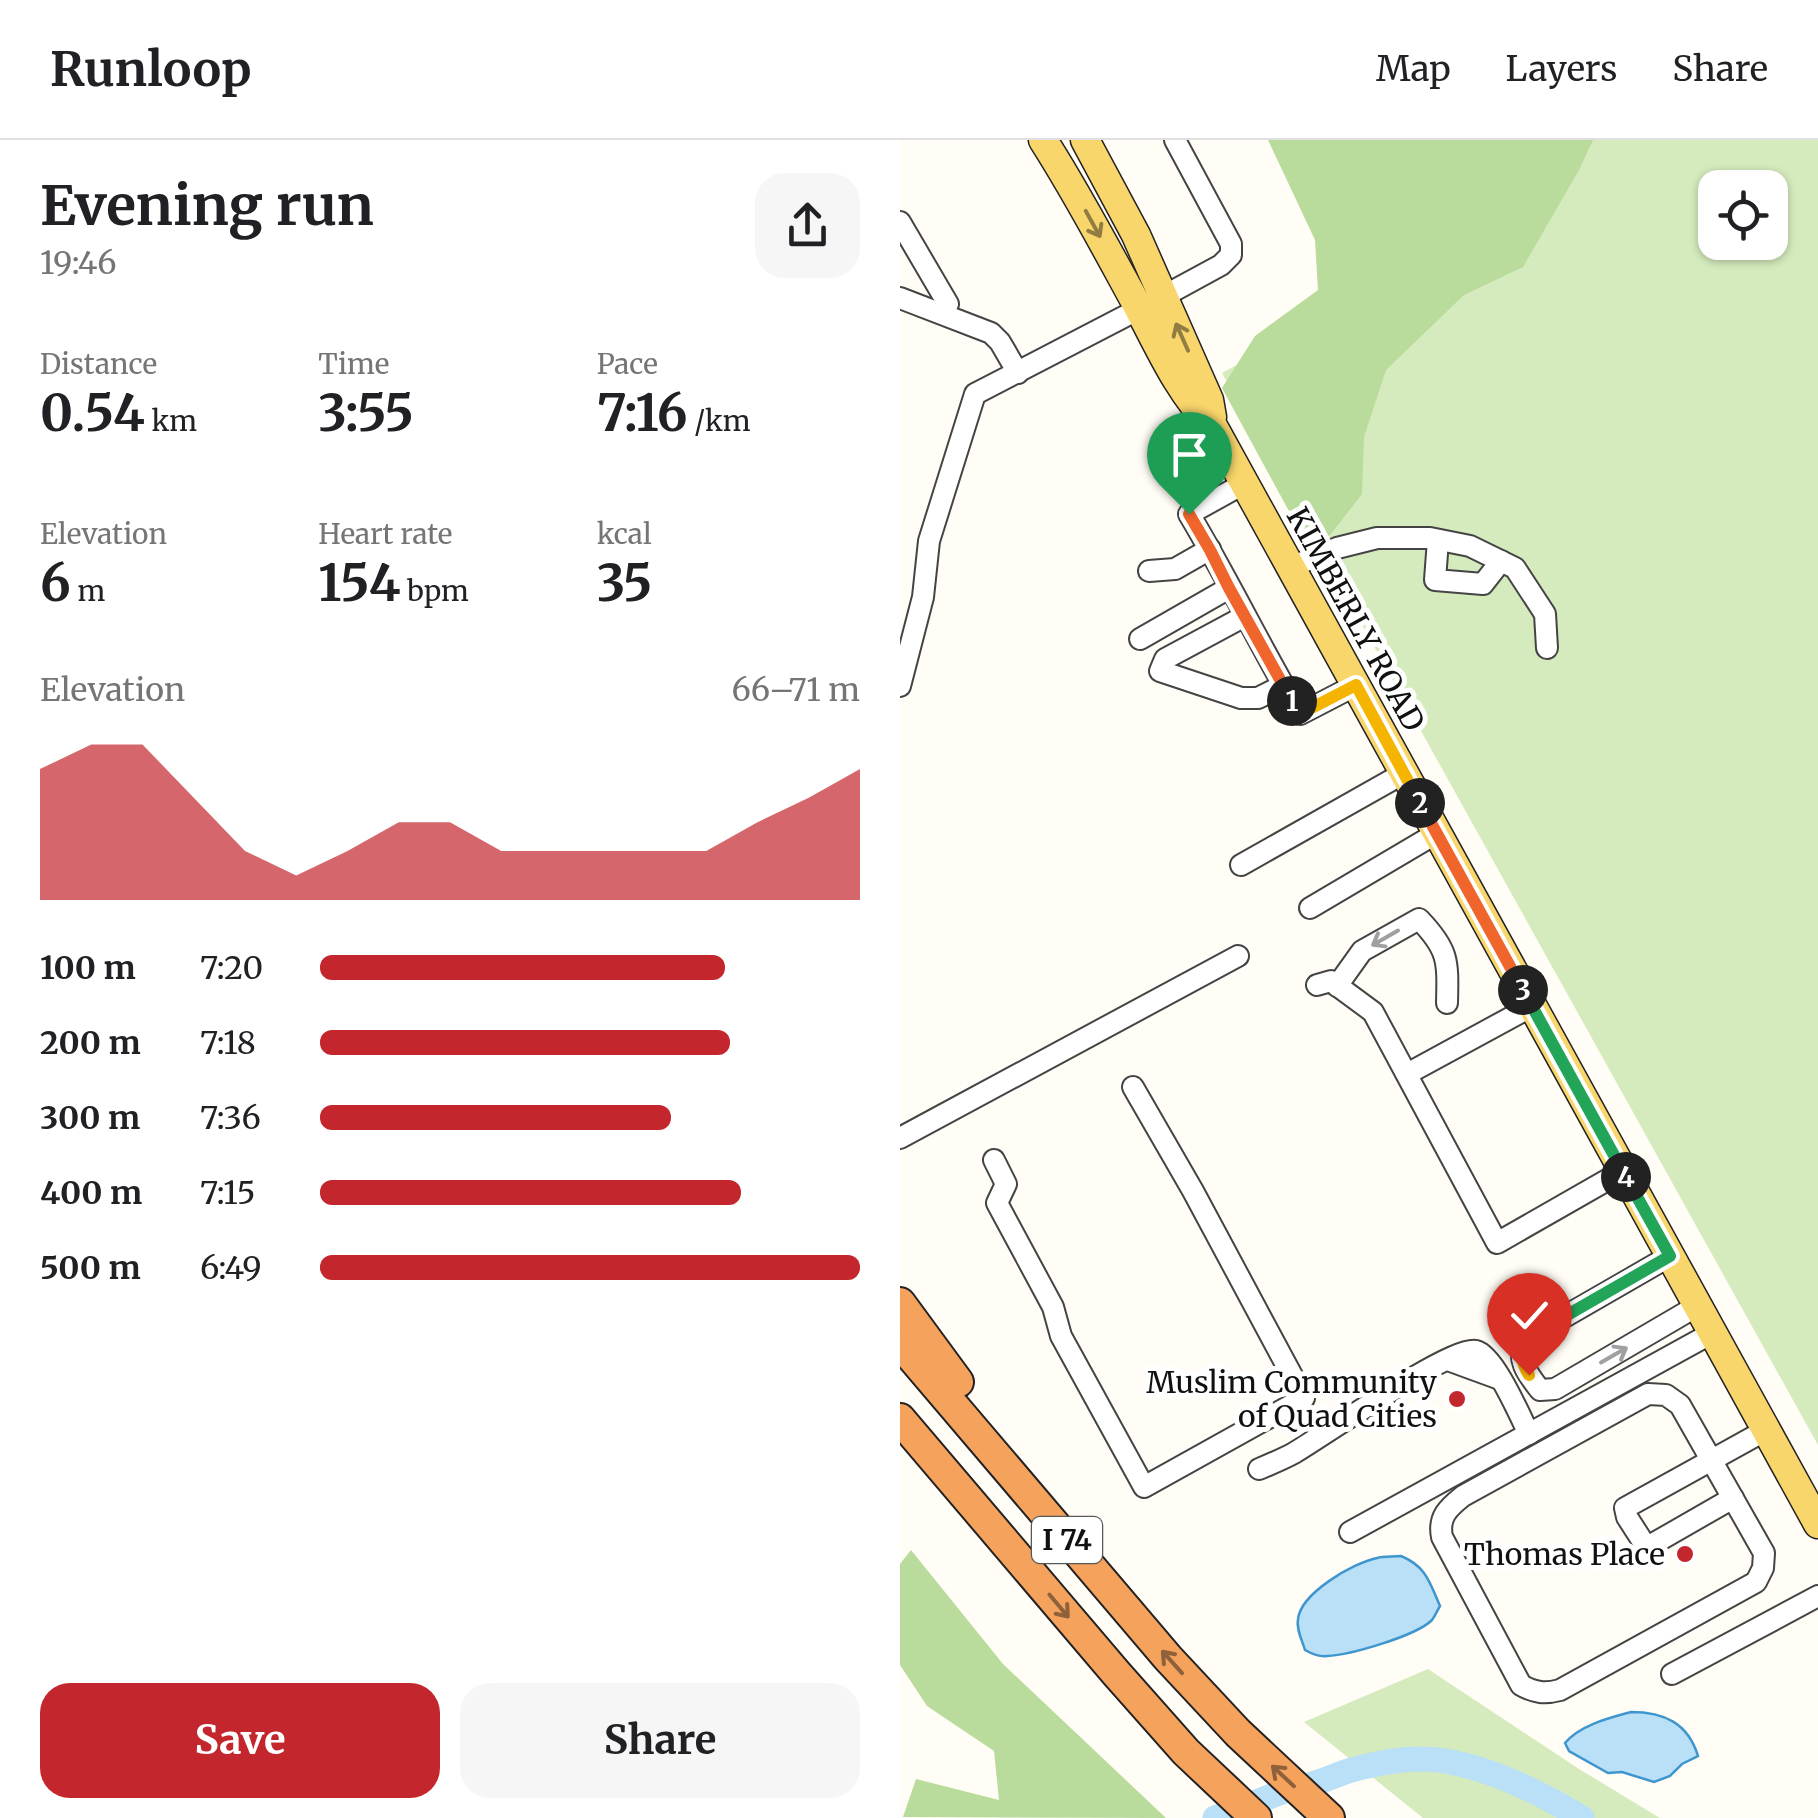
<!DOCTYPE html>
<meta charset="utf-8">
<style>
body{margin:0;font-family:Merriweather,serif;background:#f6f6f6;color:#202124;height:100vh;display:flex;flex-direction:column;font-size:38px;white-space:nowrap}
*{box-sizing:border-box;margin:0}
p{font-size:32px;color:#757577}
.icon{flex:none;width:55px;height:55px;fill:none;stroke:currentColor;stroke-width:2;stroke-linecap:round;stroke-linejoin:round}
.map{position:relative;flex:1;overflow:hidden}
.drawer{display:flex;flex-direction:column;background:#fff;width:900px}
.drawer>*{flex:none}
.buttons{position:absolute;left:798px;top:30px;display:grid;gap:20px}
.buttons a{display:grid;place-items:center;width:90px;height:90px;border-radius:20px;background:#fff;box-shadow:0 2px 8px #0004;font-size:50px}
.pin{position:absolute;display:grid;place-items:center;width:85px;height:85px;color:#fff;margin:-102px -42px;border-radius:50% 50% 50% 0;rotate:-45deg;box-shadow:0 0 10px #0007}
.pin .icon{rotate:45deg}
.km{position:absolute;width:50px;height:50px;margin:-25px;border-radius:50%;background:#222;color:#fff;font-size:28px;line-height:50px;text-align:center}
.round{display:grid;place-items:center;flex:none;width:105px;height:105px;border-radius:30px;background:#f6f6f6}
.headline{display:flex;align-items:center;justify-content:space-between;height:170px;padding:0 40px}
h1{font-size:55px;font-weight:700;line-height:75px}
.stats{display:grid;grid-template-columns:repeat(3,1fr);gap:15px;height:170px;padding:10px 40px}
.stats div{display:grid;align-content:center}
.stats b{font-size:50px;font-weight:700}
.stats small{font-size:28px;font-weight:400}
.stats p{font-size:28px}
.chart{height:280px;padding:20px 40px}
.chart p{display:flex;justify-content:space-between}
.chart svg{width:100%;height:180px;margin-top:10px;fill:#c4262e;opacity:.7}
.cta{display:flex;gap:20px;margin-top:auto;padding:20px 40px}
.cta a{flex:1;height:115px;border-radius:30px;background:#c4262e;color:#fff;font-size:40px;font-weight:700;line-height:115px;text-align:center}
.cta a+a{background:#f6f6f6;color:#202124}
ul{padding:0 40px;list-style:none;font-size:32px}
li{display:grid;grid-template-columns:160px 120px 1fr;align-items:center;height:75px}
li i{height:25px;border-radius:12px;background:#c4262e}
header{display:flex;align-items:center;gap:60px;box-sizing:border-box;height:140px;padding:0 50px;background:#fff;border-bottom:2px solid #e0e0e0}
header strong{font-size:48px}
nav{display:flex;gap:55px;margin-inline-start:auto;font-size:35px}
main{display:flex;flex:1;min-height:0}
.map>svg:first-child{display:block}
.green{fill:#d5ebbd;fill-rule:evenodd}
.forest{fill:#b9dc9c}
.water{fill:#b9e0f7;stroke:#3f96cf;stroke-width:2.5}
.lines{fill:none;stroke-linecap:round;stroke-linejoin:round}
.river{stroke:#b9e0f7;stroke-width:25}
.minor-casing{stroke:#444;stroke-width:24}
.major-casing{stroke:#222;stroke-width:31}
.highway-casing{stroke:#222;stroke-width:34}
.minor{stroke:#fff;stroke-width:20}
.major{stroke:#f9d66b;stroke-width:28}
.highway{stroke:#f5a25d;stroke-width:30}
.oneway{stroke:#917d42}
.oneway2{stroke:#a0a0a0}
.oneway3{stroke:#8e613b}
.split-1-casing{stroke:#fff;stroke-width:20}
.split-2-casing{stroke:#fff;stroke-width:20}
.split-3-casing{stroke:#fff;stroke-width:20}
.split-4-casing{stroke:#fff;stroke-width:20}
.split-5-casing{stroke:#fff;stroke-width:20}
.split-6-casing{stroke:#fff;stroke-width:20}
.split-1{stroke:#f0652b;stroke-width:12}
.split-2{stroke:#f5b400;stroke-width:12}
.split-3{stroke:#f0652b;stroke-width:12}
.split-4{stroke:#22a559;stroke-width:12}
.split-5{stroke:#22a559;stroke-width:12}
.split-6{stroke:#f5b400;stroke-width:12}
.poi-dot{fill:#c4262e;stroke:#fff;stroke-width:4}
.labels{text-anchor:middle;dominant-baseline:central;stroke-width:10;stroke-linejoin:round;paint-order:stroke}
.shield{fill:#fff;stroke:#585858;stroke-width:2.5}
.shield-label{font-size:28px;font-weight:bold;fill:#111}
.street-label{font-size:30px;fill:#111;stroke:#fff}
.poi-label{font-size:30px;fill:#111;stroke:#fff;text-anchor:end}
</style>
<header>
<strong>Runloop</strong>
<nav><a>Map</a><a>Layers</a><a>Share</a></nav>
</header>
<main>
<section class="drawer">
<div class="headline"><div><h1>Evening run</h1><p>19:46</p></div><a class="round"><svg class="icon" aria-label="share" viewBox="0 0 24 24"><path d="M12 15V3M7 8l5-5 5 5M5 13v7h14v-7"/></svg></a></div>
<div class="stats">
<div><p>Distance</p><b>0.54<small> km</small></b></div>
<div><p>Time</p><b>3:55</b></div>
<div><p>Pace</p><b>7:16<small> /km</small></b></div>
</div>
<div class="stats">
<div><p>Elevation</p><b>6<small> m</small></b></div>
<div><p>Heart rate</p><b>154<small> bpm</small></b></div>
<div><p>kcal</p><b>35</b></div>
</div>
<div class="chart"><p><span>Elevation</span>66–71 m</p>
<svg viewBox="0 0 160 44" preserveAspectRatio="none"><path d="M0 44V12L10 6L20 6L30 19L40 32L50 38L60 32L70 25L80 25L90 32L100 32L110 32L120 32L130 32L140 25L150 19L160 12V44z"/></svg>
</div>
<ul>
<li><b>100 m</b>7:20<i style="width:75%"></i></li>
<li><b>200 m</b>7:18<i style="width:76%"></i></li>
<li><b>300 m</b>7:36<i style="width:65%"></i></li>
<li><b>400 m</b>7:15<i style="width:78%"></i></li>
<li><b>500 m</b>6:49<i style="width:100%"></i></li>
</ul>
<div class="cta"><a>Save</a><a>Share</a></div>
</section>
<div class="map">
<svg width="918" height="1678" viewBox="0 0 918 1678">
<rect width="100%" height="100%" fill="#fffdf5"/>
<g class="green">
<path d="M383,0H918V1305L322,233L468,152ZM815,48H870V102H815Z"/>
<polygon points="528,1529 679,1629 760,1678 523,1678 404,1582"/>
</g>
<g class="forest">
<polygon points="368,0 693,0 679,30 623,127 564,155 486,230 464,297 462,354 431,394 409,408 322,248 355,196 418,150 415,100"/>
<polygon points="11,1410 103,1524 266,1678 3,1677 16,1639 99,1660 94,1611 27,1566 0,1525 0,1424"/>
</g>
<g class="water">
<path d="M501,1416C526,1426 530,1443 540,1466C537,1471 535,1476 532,1480C516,1496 450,1515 427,1516C419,1517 412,1514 405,1510C402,1500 396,1489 398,1479C401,1453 453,1423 477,1418C484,1416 493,1417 501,1416Z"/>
<path d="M731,1572C764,1572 788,1583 798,1616L782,1624L770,1636L754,1642L722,1632L708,1633L669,1611L665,1603C680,1585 709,1578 731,1572Z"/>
</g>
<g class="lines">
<path class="river" d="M315,1678L392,1648C415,1647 436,1633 459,1628C486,1621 518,1616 545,1621C593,1629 641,1653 682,1678"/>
<defs>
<g id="minor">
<polyline points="0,82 48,164"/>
<polyline points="0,158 91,193 100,202 118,233"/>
<path d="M345,343L289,374C328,439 361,508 400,574L456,545"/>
<polyline points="538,400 535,440 583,444 601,421"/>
<polyline points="391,427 437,408 477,398 530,398 570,406 615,428 645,474 647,508"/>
<polyline points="249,431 275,429 310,409"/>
<polyline points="345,476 265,519 260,531 341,558 358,558 384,545"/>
<polyline points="240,499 329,448"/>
<polyline points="0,546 23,457 29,401 75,254 264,156 321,125 331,115 331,104 275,0"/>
<polyline points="341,725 504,633"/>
<polyline points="410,768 537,693"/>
<polyline points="417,845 431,841 473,872 597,1103 723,1031"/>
<path d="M437,846L462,811L519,779C549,810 548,821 547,863"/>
<polyline points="507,934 632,866"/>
<polyline points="0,998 338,816"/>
<polyline points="94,1020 106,1044 97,1063 153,1167 161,1196 244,1347 404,1258 293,1051 233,947"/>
<path d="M770,1116L624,1200C617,1221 627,1233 640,1250L655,1249L797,1166"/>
<polyline points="548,1220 600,1239"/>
<path d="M748,1254L766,1255L780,1265L864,1413L863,1428L856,1442L660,1550C645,1554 635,1553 621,1545L542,1397C538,1377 548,1368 563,1356Z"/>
<path d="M359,1329C371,1324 383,1319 394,1313C423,1296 553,1205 576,1211C594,1215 620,1276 629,1294"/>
<polyline points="833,1358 751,1405 745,1405 727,1377 725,1368 866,1290"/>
<polyline points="450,1392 812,1193"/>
<polyline points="772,1534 918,1456"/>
</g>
<g id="major">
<path d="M143,0C177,53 206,108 236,163C259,207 279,253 314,288L918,1384"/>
<polyline points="185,0 236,95 309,260 312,277"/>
</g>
<g id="highway">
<polyline points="0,1163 58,1242"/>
<polyline points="0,1203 268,1518 338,1593 429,1678"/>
<polyline points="0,1279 216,1533 286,1612 356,1678"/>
</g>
</defs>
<use href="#minor" class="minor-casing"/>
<use href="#major" class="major-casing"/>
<use href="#highway" class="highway-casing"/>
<use href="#minor" class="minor"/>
<use href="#major" class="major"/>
<use href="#highway" class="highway"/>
</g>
<defs><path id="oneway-shaft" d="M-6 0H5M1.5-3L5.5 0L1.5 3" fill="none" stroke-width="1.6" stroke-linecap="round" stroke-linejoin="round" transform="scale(2.5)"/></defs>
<g class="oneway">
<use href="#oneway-shaft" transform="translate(193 84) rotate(61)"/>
<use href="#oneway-shaft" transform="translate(282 197) rotate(-114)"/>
</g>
<g class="oneway2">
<use href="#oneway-shaft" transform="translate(485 798) rotate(150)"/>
<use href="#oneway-shaft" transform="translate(714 1215) rotate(-30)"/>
</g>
<g class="oneway3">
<use href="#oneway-shaft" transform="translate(159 1466) rotate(50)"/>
<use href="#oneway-shaft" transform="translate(272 1522) rotate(-132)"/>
<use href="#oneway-shaft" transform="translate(383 1636) rotate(-137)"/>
</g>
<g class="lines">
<defs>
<polyline id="split-1" points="289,374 310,410 329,448 392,561"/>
<polyline id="split-2" points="392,561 400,574 456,545 520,663"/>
<polyline id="split-3" points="520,663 623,850"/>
<polyline id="split-4" points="623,850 726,1037"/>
<polyline id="split-5" points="662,1178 770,1116 726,1037"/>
<path id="split-6" d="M629,1235C621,1222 620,1214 624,1200L662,1178"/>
</defs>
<use href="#split-1" class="split-1-casing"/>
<use href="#split-2" class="split-2-casing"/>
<use href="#split-3" class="split-3-casing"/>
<use href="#split-4" class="split-4-casing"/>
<use href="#split-5" class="split-5-casing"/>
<use href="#split-6" class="split-6-casing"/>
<use href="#split-1" class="split-1"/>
<use href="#split-2" class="split-2"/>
<use href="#split-3" class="split-3"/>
<use href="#split-4" class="split-4"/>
<use href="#split-5" class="split-5"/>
<use href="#split-6" class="split-6"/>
</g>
<g class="poi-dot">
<circle cx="557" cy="1259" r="10"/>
<circle cx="785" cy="1414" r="10"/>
</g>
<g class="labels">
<rect class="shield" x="132" y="1377" width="70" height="46" rx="8"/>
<g class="shield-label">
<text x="167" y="1400">I 74</text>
</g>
<g class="street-label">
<text transform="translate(456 479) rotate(61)">KIMBERLY ROAD</text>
</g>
<g class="poi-label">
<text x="537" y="1242">Muslim Community<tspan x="537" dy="34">of Quad Cities</tspan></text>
<text x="765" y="1414">Thomas Place</text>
</g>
</g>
</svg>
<div class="buttons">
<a><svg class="icon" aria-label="locate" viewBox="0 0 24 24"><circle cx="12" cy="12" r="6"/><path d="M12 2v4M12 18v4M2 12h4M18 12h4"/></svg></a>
</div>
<div class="pin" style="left:289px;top:374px;background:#1e9e55"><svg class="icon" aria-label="arrive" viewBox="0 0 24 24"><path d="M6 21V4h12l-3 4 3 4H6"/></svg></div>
<div class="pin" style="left:629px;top:1235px;background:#d93025"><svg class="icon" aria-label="check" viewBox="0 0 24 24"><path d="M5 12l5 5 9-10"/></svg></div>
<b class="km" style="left:392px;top:561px">1</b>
<b class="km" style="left:520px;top:663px">2</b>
<b class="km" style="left:623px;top:850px">3</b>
<b class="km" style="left:726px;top:1037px">4</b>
</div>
</main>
